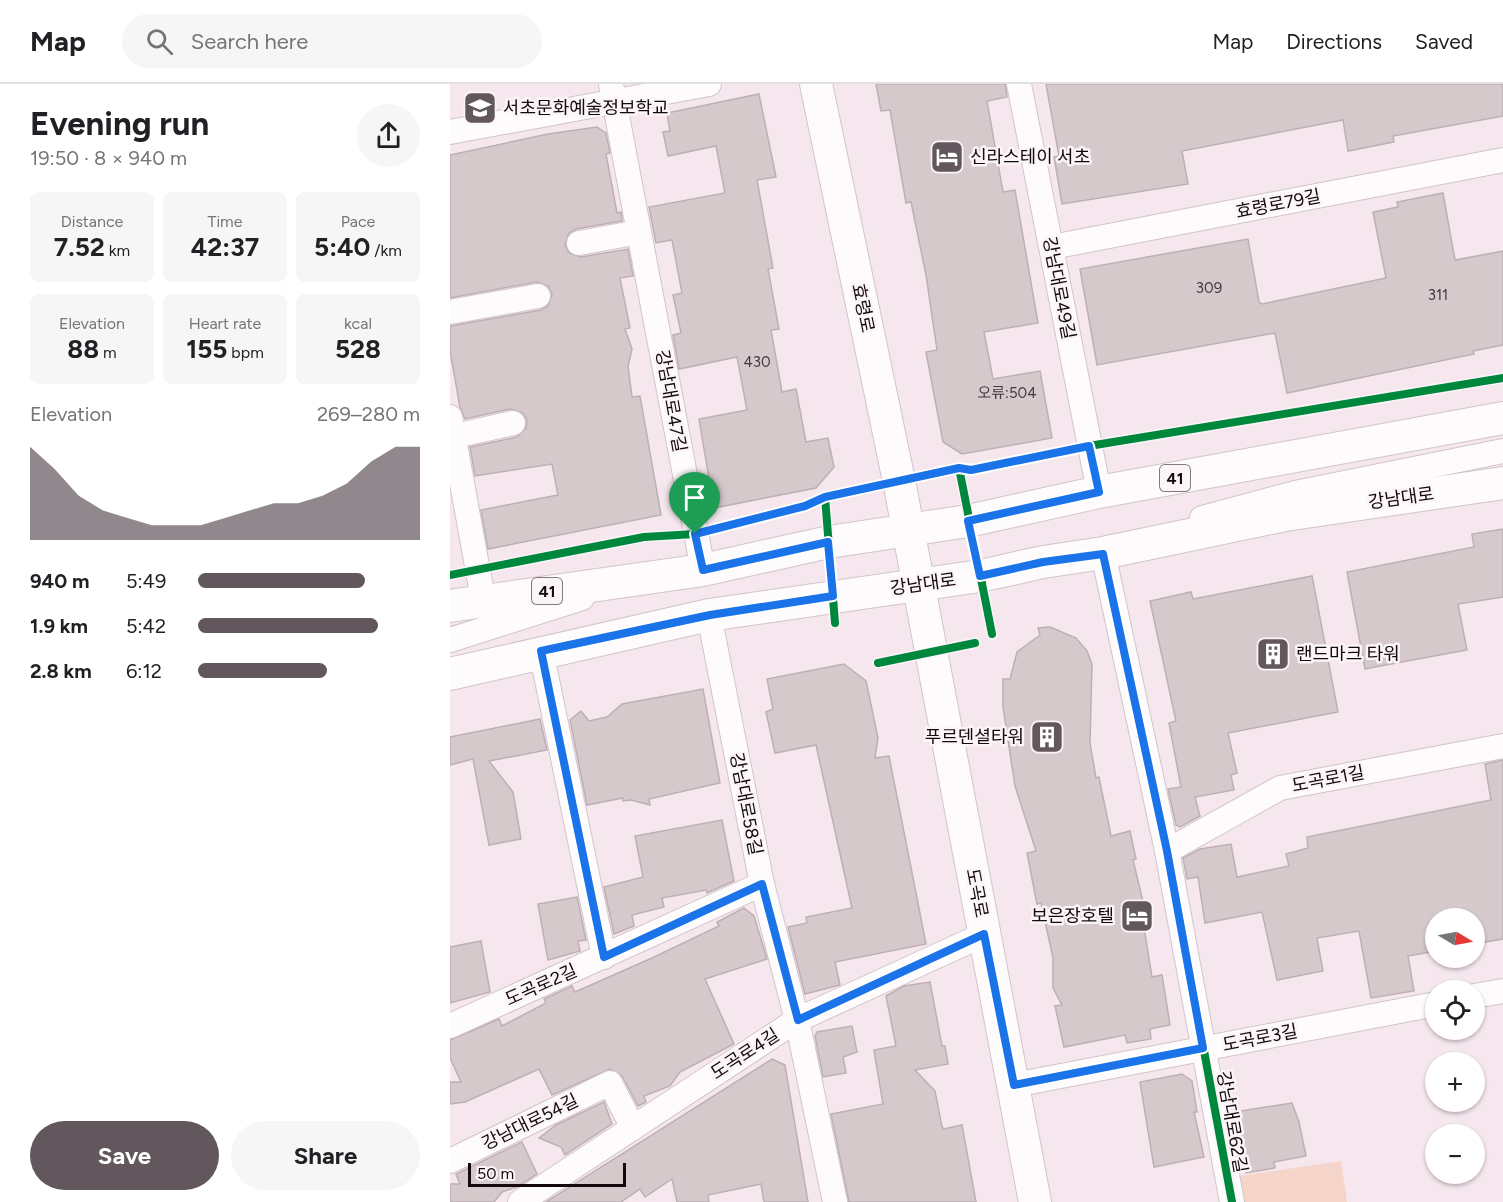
<!DOCTYPE html>
<meta charset="utf-8">
<style>
body{margin:0;font-family:Figtree,"Noto Sans KR",sans-serif;background:#f6f6f6;color:#202124;height:100vh;display:flex;flex-direction:column;font-size:22px;white-space:nowrap}
*{box-sizing:border-box;margin:0}
p{font-size:20px;color:#757577}
.icon{flex:none;width:33px;height:33px;fill:none;stroke:currentColor;stroke-width:2;stroke-linecap:round;stroke-linejoin:round}
.map{position:relative;flex:1;overflow:hidden}
.drawer{display:flex;flex-direction:column;background:#fff;width:450px}
.drawer>*{flex:none}
.needle{width:39px;rotate:100deg}
.controls{position:absolute;left:975px;top:824px;display:grid;gap:12px}
.controls a{display:grid;place-items:center;width:60px;height:60px;border-radius:50%;background:#fff;box-shadow:0 2px 4px #0004;font-size:30px}
.scale{position:absolute;left:18px;bottom:15px;width:158px;box-sizing:border-box;padding-left:6px;border:3px solid #13090e;border-top:0;font-size:16px;line-height:21px;white-space:nowrap;color:#13090e;-webkit-text-stroke:4px #fbf5f8;paint-order:stroke}
.pin{position:absolute;display:grid;place-items:center;width:51px;height:51px;color:#fff;margin:-62px -26px;border-radius:50% 50% 50% 0;rotate:-45deg;box-shadow:0 0 6px #0007}
.pin .icon{rotate:45deg}
.round{display:grid;place-items:center;flex:none;width:63px;height:63px;border-radius:32px;background:#f6f6f6}
.headline{display:flex;align-items:center;justify-content:space-between;height:102px;padding:0 30px}
h1{font-size:33px;font-weight:700;line-height:45px}
.metrics{display:grid;grid-template-columns:repeat(3,1fr);gap:9px;height:102px;padding:6px 30px}
.metrics div{display:grid;align-content:center;border-radius:9px;background:#f6f6f6;text-align:center}
.metrics b{font-size:26px;font-weight:700}
.metrics small{font-size:16px;font-weight:400}
.metrics p{font-size:16px}
.chart{height:168px;padding:12px 30px}
.chart p{display:flex;justify-content:space-between}
.chart svg{width:100%;height:108px;margin-top:6px;fill:#62575c;opacity:.7}
.action{display:flex;gap:12px;margin-top:auto;padding:12px 30px}
.action a{flex:1;height:69px;border-radius:36px;background:#62575c;color:#fff;font-size:24px;font-weight:700;line-height:69px;text-align:center}
.action a+a{background:#f6f6f6;color:#202124}
ul{padding:0 30px;list-style:none;font-size:20px}
li{display:grid;grid-template-columns:96px 72px 1fr;align-items:center;height:45px}
li i{height:15px;border-radius:8px;background:#62575c}
header{display:flex;align-items:center;gap:36px;box-sizing:border-box;height:84px;padding:0 30px;background:#fff;border-bottom:2px solid #e0e0e0}
header strong{font-size:28px}
nav{display:flex;gap:33px;margin-inline-start:auto;font-size:21px}
.search{width:420px;height:54px;background:#f6f6f6;display:flex;align-items:center;gap:15px;box-sizing:border-box;padding:0 21px;border-radius:33px;color:#757577;font-size:22px}
main{display:flex;flex:1;min-height:0}
.map>svg:first-child{display:block}
.green{fill:#f5d5c9}
.building{fill:#d6c9cc;stroke:#bdafb3;stroke-width:1.5}
.lines{fill:none;stroke-linecap:round;stroke-linejoin:round}
.minor-casing{stroke:#d1c4ca;stroke-width:26}
.major-casing{stroke:#d1c4ca;stroke-width:34}
.minor{stroke:#fefbfc;stroke-width:24}
.major{stroke:#fefbfc;stroke-width:32}
.cycleway-casing{stroke:#fbf5f8;stroke-width:11}
.cycleway{stroke:#00873e;stroke-width:8}
.route-casing{stroke:#fff;stroke-width:12}
.route{stroke:#1a73e8;stroke-width:8}
.labels{text-anchor:middle;dominant-baseline:central;stroke-width:5;stroke-linejoin:round;paint-order:stroke}
.number-label{font-size:15px;fill:#44393e}
.shield{fill:#fbf5f8;stroke:#595054;stroke-width:1.5}
.shield-label{font-size:16px;font-weight:bold;fill:#13090e}
.poi-label{font-size:18px;fill:#13090e;stroke:#fbf5f8;text-anchor:start}
.street-label{font-size:18px;fill:#13090e;stroke:#fbf5f8}
</style>
<header>
<strong>Map</strong>
<div class="search"><svg class="icon" aria-label="search" viewBox="0 0 24 24"><circle cx="10" cy="10" r="6"/><path d="M15 15l6 6"/></svg>Search here</div>
<nav><a>Map</a><a>Directions</a><a>Saved</a></nav>
</header>
<main>
<section class="drawer">
<div class="headline"><div><h1>Evening run</h1><p>19:50 · 8 × 940 m</p></div><a class="round"><svg class="icon" aria-label="share" viewBox="0 0 24 24"><path d="M12 15V3M7 8l5-5 5 5M5 13v7h14v-7"/></svg></a></div>
<div class="metrics">
<div><p>Distance</p><b>7.52<small> km</small></b></div>
<div><p>Time</p><b>42:37</b></div>
<div><p>Pace</p><b>5:40<small> /km</small></b></div>
</div>
<div class="metrics">
<div><p>Elevation</p><b>88<small> m</small></b></div>
<div><p>Heart rate</p><b>155<small> bpm</small></b></div>
<div><p>kcal</p><b>528</b></div>
</div>
<div class="chart"><p><span>Elevation</span>269–280 m</p>
<svg viewBox="0 0 160 44" preserveAspectRatio="none"><path d="M0 44V6L10 15L20 26L30 32L40 35L50 38L60 38L70 38L80 35L90 32L100 29L110 29L120 26L130 21L140 12L150 6L160 6V44z"/></svg>
</div>
<ul>
<li><b>940 m</b>5:49<i style="width:75%"></i></li>
<li><b>1.9 km</b>5:42<i style="width:81%"></i></li>
<li><b>2.8 km</b>6:12<i style="width:58%"></i></li>
</ul>
<div class="action"><a>Save</a><a>Share</a></div>
</section>
<div class="map">
<svg width="1053" height="1118" viewBox="0 0 1053 1118">
<rect width="100%" height="100%" fill="#f6e7ee"/>
<polygon class="green" points="891,1077 897,1118 789,1118 784,1093"/>
<g class="building">
<polygon points="426,0 555,0 557,13 537,17 553,108 565,106 588,239 534,248 543,295 590,287 602,354 512,370 493,358 476,268 487,266 476,191 461,118 456,119 440,26 431,27"/>
<polygon points="596,0 1053,0 1053,32 943,52 944,58 898,67 893,36 732,67 738,100 612,120 604,73 609,72"/>
<polygon points="309,10 326,93 307,96 323,184 318,185 329,245 321,246 332,308 346,305 356,358 378,354 384,383 366,404 264,424 249,335 297,326 287,273 229,285 223,251 231,249 223,211 232,209 222,156 206,159 199,123 275,109 266,62 218,72 213,48 220,47 217,29"/>
<polygon points="147,43 156,49 160,69 156,70 167,129 171,128 172,137 126,145 119,149 115,161 119,169 131,173 178,165 183,192 170,194 180,244 175,245 182,265 178,282 182,313 190,312 211,431 38,465 31,426 108,411 102,380 25,392 20,363 67,353 76,344 77,336 73,329 60,325 15,335 10,323 0,267 0,242 91,226 98,222 102,210 98,202 86,198 0,214 0,71 98,50"/>
<polygon points="993,109 1005,176 1053,167 1053,261 1023,267 1024,270 837,309 825,249 647,281 630,185 798,155 809,218 812,220 936,194 923,128 948,123 947,118"/>
<polygon points="1053,445 1053,513 1008,520 1017,566 915,585 897,488 1024,463 1022,450"/>
<polygon points="862,492 888,628 778,649 787,689 781,691 784,706 745,713 750,732 730,743 726,741 718,705 731,703 719,639 726,637 700,517 741,508 743,515"/>
<polygon points="600,543 626,554 637,567 642,580 640,659 646,694 649,693 661,752 680,747 686,775 683,776 696,830 692,831 702,893 712,891 720,941 700,945 701,955 677,959 675,951 614,963 605,922 612,921 603,904 603,874 591,819 587,820 577,769 586,767 565,702 553,623 553,595 560,595 567,568 590,551 588,544"/>
<polygon points="394,580 416,597 428,654 425,674 439,672 476,860 385,878 390,901 355,910 338,843 357,839 356,833 402,824 366,661 325,669 316,628 323,625 317,595"/>
<polygon points="253,605 270,699 199,715 200,721 181,716 173,717 173,714 137,721 120,636 131,627 139,637 157,633 172,620"/>
<polygon points="90,635 97,666 39,677 63,708 71,755 39,761 23,675 0,681 0,653"/>
<polygon points="1053,676 1053,855 1024,860 1024,834 986,834 986,867 958,872 964,907 921,914 909,847 867,854 873,887 827,896 812,828 755,839 748,793 737,795 733,774 750,765 781,760 787,793 839,782 836,770 858,764 857,753 1041,716 1035,680"/>
<polygon points="272,736 284,797 257,809 256,806 212,814 214,823 182,831 184,842 164,850 154,803 193,793 185,752"/>
<polygon points="127,813 136,856 128,857 130,867 98,876 88,820"/>
<polygon points="294,824 304,832 317,875 255,895 284,960 230,988 220,1002 194,1012 196,1018 188,1022 172,992 160,985 102,1011 89,985 15,1018 0,1020 0,998 11,998 0,974 0,956 49,935 52,942 96,919 94,915 122,902 125,908 202,874 269,842 267,838"/>
<polygon points="31,857 40,908 0,919 0,863"/>
<polygon points="480,898 492,962 495,962 498,980 465,986 485,1007 492,1043 494,1045 512,1041 526,1118 399,1118 381,1030 433,1020 424,966 446,962 436,912 454,902"/>
<polygon points="402,942 407,968 393,973 396,989 373,993 365,952 367,948"/>
<polygon points="322,975 335,981 358,1118 314,1118 311,1100 258,1111 259,1118 227,1118 222,1095 195,1113 190,1105 171,1118 96,1118"/>
<polygon points="732,990 742,997 747,1028 744,1028 754,1073 704,1083 690,998"/>
<polygon points="154,1018 162,1040 115,1071 111,1063 89,1054 106,1041"/>
<polygon points="842,1019 849,1038 856,1072 824,1078 825,1084 796,1089 784,1028"/>
<polygon points="72,1058 87,1090 67,1103 52,1108 44,1118 0,1118 0,1100 10,1100 6,1090"/>
</g>
<g class="lines">
<defs>
<g id="minor">
<polyline points="161,0 253,486"/>
<polyline points="569,0 649,408"/>
<polyline points="0,48 259,0"/>
<polyline points="129,159 189,148"/>
<polyline points="602,163 1053,76"/>
<polyline points="0,228 88,212"/>
<polyline points="0,333 33,515"/>
<polyline points="0,353 63,339"/>
<polyline points="752,434 845,409 1053,367"/>
<polyline points="653,469 717,767 782,1118"/>
<polyline points="259,531 312,800 347,936 385,1118"/>
<polyline points="0,556 132,514"/>
<polyline points="91,567 154,873"/>
<polyline points="717,767 830,704 1053,662"/>
<polyline points="1024,912 1053,907"/>
<polyline points="0,942 312,800"/>
<polyline points="564,1001 986,920"/>
<polyline points="0,1077 160,999 183,1044"/>
<polyline points="70,1118 347,936 535,850"/>
</g>
<g id="major">
<polyline points="366,0 449,397 585,1118"/>
<polyline points="0,522 253,486 379,458 518,437 649,408 1053,334"/>
<polyline points="0,590 259,531 530,492 593,478 653,469 835,431 1053,399"/>
</g>
</defs>
<use href="#minor" class="minor-casing"/>
<use href="#major" class="major-casing"/>
<use href="#minor" class="minor"/>
<use href="#major" class="major"/>
<defs>
<g id="cycleway">
<polyline points="509,384 542,550"/>
<polyline points="375,413 385,539"/>
<polyline points="653,469 717,767 782,1118"/>
<polyline points="0,491 194,453 245,450 355,422 375,413 509,384 521,386 639,362 1053,294"/>
<polyline points="428,579 525,559"/>
</g>
</defs>
<use href="#cycleway" class="cycleway-casing"/>
<use href="#cycleway" class="cycleway"/>
</g>
<g class="lines">
<defs>
<polygon id="route" points="639,362 649,408 518,437 530,492 593,478 653,470 717,767 753,964 564,1001 534,850 348,936 312,800 154,873 91,567 260,531 383,512 378,458 253,486 245,450 355,422 375,413 509,384 521,386"/>
</defs>
<use href="#route" class="route-casing"/>
<use href="#route" class="route"/>
</g>
<defs>
<symbol id="school-square" viewBox="-11 -11 22 22"><rect x="-9" y="-9" width="18" height="18" rx="4" fill="#62575c" stroke="#fbf5f8"/><path d="M0-5L7-2L0 1L-7-2ZM-4 1L0 2.5L4 1V4Q0 6-4 4Z" fill="#fff"/></symbol>
<symbol id="hotel-square" viewBox="-11 -11 22 22"><rect x="-9" y="-9" width="18" height="18" rx="4" fill="#62575c" stroke="#fbf5f8"/><path d="M-6-4.5h1.5V1H6V5H4.5V3h-9V5H-6ZM-4 0a1.8 1.8 0 1 1 3.6 0ZM.5 0V-2.5h3Q6-2.5 6 0Z" fill="#fff"/></symbol>
<symbol id="building-square" viewBox="-11 -11 22 22"><rect x="-9" y="-9" width="18" height="18" rx="4" fill="#62575c" stroke="#fbf5f8"/><path d="M-4-6H4V6H1V3H-1V6H-4ZM-2.5-4.3h1.7v1.8h-1.7ZM.8-4.3h1.7v1.8H.8ZM-2.5-1h1.7V.8h-1.7ZM.8-1h1.7V.8H.8Z" fill="#fff"/></symbol>
</defs>
<g fill-rule="evenodd">
<use href="#school-square" x="11" y="5" width="38" height="38"/>
<use href="#hotel-square" x="478" y="54" width="38" height="38"/>
<use href="#building-square" x="804" y="551" width="38" height="38"/>
<use href="#building-square" x="578" y="634" width="38" height="38"/>
<use href="#hotel-square" x="668" y="813" width="38" height="38"/>
</g>
<g class="labels">
<g class="number-label">
<text x="759" y="204">309</text>
<text x="988" y="211">311</text>
<text x="307" y="278">430</text>
<text x="557" y="309">오류:504</text>
</g>
<g class="shield">
<rect x="710" y="381" width="30" height="26" rx="4.5"/>
<rect x="82" y="494" width="30" height="26" rx="4.5"/>
</g>
<g class="shield-label">
<text x="725" y="394">41</text>
<text x="97" y="507">41</text>
</g>
<g class="poi-label">
<text x="53" y="24">서초문화예술정보학교</text>
<text x="520" y="73">신라스테이 서초</text>
<text x="846" y="570">랜드마크 타워</text>
<text x="574" y="653" text-anchor="end">푸르덴셜타워</text>
<text x="664" y="832" text-anchor="end">보은장호텔</text>
</g>
<g class="street-label">
<text transform="translate(828 120) rotate(-11)">효령로79길</text>
<text transform="translate(609 204) rotate(79)">강남대로49길</text>
<text transform="translate(413 224) rotate(78)">효령로</text>
<text transform="translate(221 317) rotate(80)">강남대로47길</text>
<text transform="translate(951 414) rotate(-8)">강남대로</text>
<text transform="translate(473 500) rotate(-8)">강남대로</text>
<text transform="translate(878 695) rotate(-11)">도곡로1길</text>
<text transform="translate(296 720) rotate(79)">강남대로58길</text>
<text transform="translate(527 809) rotate(79)">도곡로</text>
<text transform="translate(91 901) rotate(-24)">도곡로2길</text>
<text transform="translate(810 954) rotate(-11)">도곡로3길</text>
<text transform="translate(295 970) rotate(-33)">도곡로4길</text>
<text transform="translate(80 1038) rotate(-26)">강남대로54길</text>
<text transform="translate(782 1038) rotate(80)">강남대로62길</text>
</g>
</g>
</svg>
<div class="controls">
<a><svg class="needle" viewBox="-14 -14 28 28"><path d="M0-13l5 13h-10z" fill="#e53935"/><path d="M0 13l5-13h-10z" fill="#757577"/></svg></a>
<a><svg class="icon" aria-label="locate" viewBox="0 0 24 24"><circle cx="12" cy="12" r="6"/><path d="M12 2v4M12 18v4M2 12h4M18 12h4"/></svg></a>
<a>+</a>
<a>−</a>
</div>
<div class="scale">50 m</div>
<div class="pin" style="left:245px;top:450px;background:#1e9e55"><svg class="icon" aria-label="arrive" viewBox="0 0 24 24"><path d="M6 21V4h12l-3 4 3 4H6"/></svg></div>
</div>
</main>
